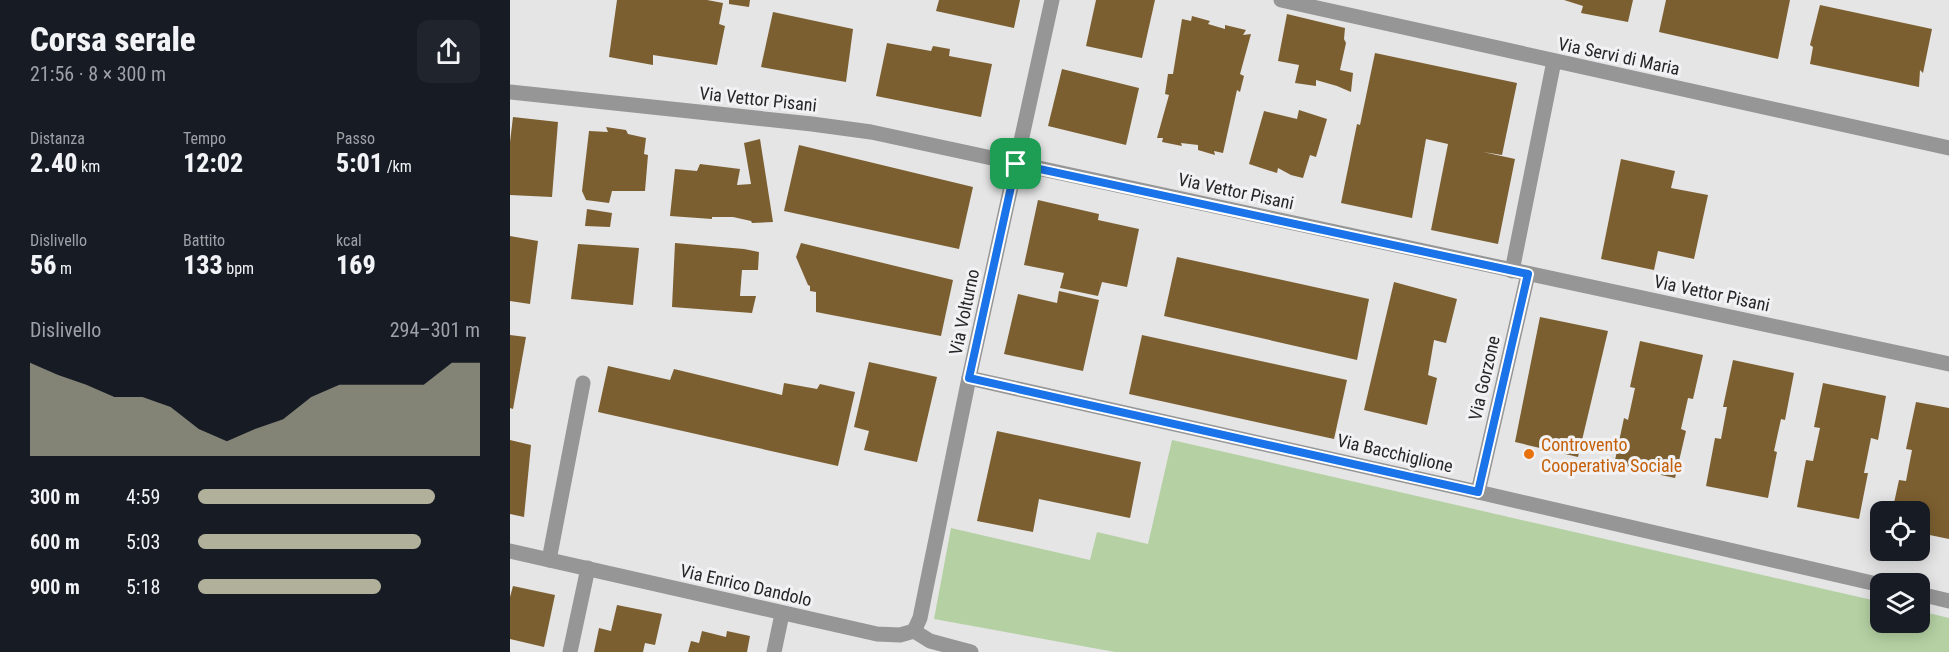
<!DOCTYPE html>
<html lang="it">
<meta charset="utf-8">
<style>
body{margin:0;font-family:"Roboto Condensed",sans-serif;background:#20242c;color:#f1f3f6;height:100vh;display:flex;flex-direction:column;font-size:22px;white-space:nowrap}
*{box-sizing:border-box;margin:0}
p{font-size:20px;color:#9ea1a6}
.icon{flex:none;width:33px;height:33px;fill:none;stroke:currentColor;stroke-width:2;stroke-linecap:round;stroke-linejoin:round}
.map{position:relative;flex:1;overflow:hidden}
.details{display:flex;flex-direction:column;background:#171b24;width:510px}
.details>*{flex:none}
.controls{position:absolute;left:1360px;top:501px;display:grid;gap:12px}
.controls a{display:grid;place-items:center;width:60px;height:60px;border-radius:12px;background:#171b24;box-shadow:0 3px 15px #0003;font-size:30px}
.pin{position:absolute;display:grid;place-items:center;width:51px;height:51px;color:#fff;margin:-26px;border-radius:12px;box-shadow:0 3px 9px #0006}
.round{display:grid;place-items:center;flex:none;width:63px;height:63px;border-radius:12px;background:#20242c}
.headline{display:flex;align-items:center;justify-content:space-between;height:102px;padding:0 30px}
h1{font-size:33px;font-weight:800;line-height:45px}
.metrics{display:grid;grid-template-columns:repeat(3,1fr);gap:9px;height:102px;padding:6px 30px}
.metrics div{display:grid;align-content:center}
.metrics b{font-size:26px;font-weight:800}
.metrics small{font-size:16px;font-weight:400}
.metrics p{font-size:16px}
.chart{height:168px;padding:12px 30px}
.chart p{display:flex;justify-content:space-between}
.chart svg{width:100%;height:108px;margin-top:6px;fill:#b1b09a;opacity:.7}
ul{padding:0 30px;list-style:none;font-size:20px}
li{display:grid;grid-template-columns:96px 72px 1fr;align-items:center;height:45px}
li i{height:15px;border-radius:8px;background:#b1b09a}
main{display:flex;flex:1;min-height:0}
.map>svg:first-child{display:block}
.green{fill:#b5d1a3}
.building{fill:#7c5f30}
.lines{fill:none;stroke-linecap:round;stroke-linejoin:round}
.minor{stroke:#969696;stroke-width:15}
.route-casing{stroke:#fff;stroke-width:12}
.route{stroke:#1a73e8;stroke-width:8}
.food-dot{fill:#e8710a;stroke:#f2f2f4;stroke-width:2}
.labels{text-anchor:middle;dominant-baseline:central;stroke-width:6;stroke-linejoin:round;paint-order:stroke}
.street-label{font-size:18px;fill:#262627;stroke:#f2f2f4}
.food-label{font-size:18px;fill:#c56008;stroke:#f2f2f4;text-anchor:start}
</style>
<main>
<section class="details">
<div class="headline"><div><h1>Corsa serale</h1><p>21:56 · 8 × 300 m</p></div><a class="round"><svg class="icon" aria-label="share" viewBox="0 0 24 24"><path d="M12 15V3M7 8l5-5 5 5M5 13v7h14v-7"/></svg></a></div>
<div class="metrics">
<div><p>Distanza</p><b>2.40<small> km</small></b></div>
<div><p>Tempo</p><b>12:02</b></div>
<div><p>Passo</p><b>5:01<small> /km</small></b></div>
</div>
<div class="metrics">
<div><p>Dislivello</p><b>56<small> m</small></b></div>
<div><p>Battito</p><b>133<small> bpm</small></b></div>
<div><p>kcal</p><b>169</b></div>
</div>
<div class="chart"><p><span>Dislivello</span>294–301 m</p>
<svg viewBox="0 0 160 44" preserveAspectRatio="none"><path d="M0 44V6L10 11L20 15L30 20L40 20L50 24L60 33L70 38L80 33L90 29L100 20L110 15L120 15L130 15L140 15L150 6L160 6V44z"/></svg>
</div>
<ul>
<li><b>300 m</b>4:59<i style="width:84%"></i></li>
<li><b>600 m</b>5:03<i style="width:79%"></i></li>
<li><b>900 m</b>5:18<i style="width:65%"></i></li>
</ul>
</section>
<div class="map">
<svg width="1439" height="652" viewBox="0 0 1439 652">
<rect width="100%" height="100%" fill="#e5e5e6"/>
<polygon class="green" points="662,440 1371,602 1371,622 1410,622 1410,611 1439,618 1439,652 605,652 424,619 441,528 580,560 587,532 638,544"/>
<g class="building">
<polygon points="107,0 197,0 213,3 209,24 215,26 207,65 143,55 143,65 99,57"/>
<polygon points="219,0 240,0 239,7 219,4"/>
<polygon points="429,0 510,0 504,28 426,11"/>
<polygon points="586,0 645,0 632,58 576,46"/>
<polygon points="1054,0 1123,0 1118,22 1071,13 1073,6"/>
<polygon points="1156,0 1280,0 1268,59 1149,32"/>
<polygon points="1310,5 1422,29 1413,73 1410,70 1409,87 1300,64 1303,47 1300,45"/>
<polygon points="263,12 343,29 336,82 251,67"/>
<polygon points="777,14 835,28 834,39 836,43 830,70 843,73 841,92 827,86 806,80 806,86 785,83 789,65 768,61"/>
<polygon points="682,16 700,21 698,24 715,29 715,25 736,30 733,35 741,34 730,74 734,76 730,92 727,90 713,153 704,151 705,155 688,150 688,145 671,143 672,146 652,142 653,138 647,138 659,95 655,94 658,74 663,74 672,19 681,21"/>
<polygon points="377,43 421,51 423,46 440,49 439,56 482,64 471,117 366,96"/>
<polygon points="865,53 1007,83 992,155 973,152 1005,159 988,244 921,230 938,144 916,139 902,218 831,203 847,124 850,125"/>
<polygon points="552,69 629,88 616,145 538,126"/>
<polygon points="789,110 817,119 806,157 800,155 793,178 781,175 768,168 767,173 739,164 754,111 787,119"/>
<polygon points="3,117 48,122 42,197 0,195 0,142"/>
<polygon points="96,127 116,130 118,134 136,138 134,154 138,155 135,191 102,191 99,203 76,200 72,191 79,131 98,132"/>
<polygon points="250,139 263,222 242,223 241,221 223,217 202,217 202,219 160,216 165,169 187,171 190,164 230,169 227,185 241,184 234,143"/>
<polygon points="289,145 463,187 449,249 274,211"/>
<polygon points="1111,159 1165,171 1161,188 1198,195 1184,259 1148,251 1144,270 1091,259"/>
<polygon points="528,200 589,214 588,220 629,229 617,287 592,282 588,296 550,288 554,273 514,265"/>
<polygon points="77,209 102,213 100,227 75,226"/>
<polygon points="0,236 28,241 20,304 0,301"/>
<polygon points="165,243 234,249 249,252 248,270 232,270 230,296 246,296 242,313 162,307"/>
<polygon points="291,243 443,280 431,336 306,312 306,292 300,291 300,286 298,285 286,257"/>
<polygon points="68,244 129,248 123,305 61,299"/>
<polygon points="667,257 859,299 847,360 654,316"/>
<polygon points="884,282 947,299 936,343 924,340 918,375 927,378 917,425 854,410"/>
<polygon points="549,291 589,300 573,371 494,354 508,294 547,303"/>
<polygon points="1030,317 1098,331 1068,457 1005,442"/>
<polygon points="0,335 16,337 3,409 0,408"/>
<polygon points="632,335 837,380 824,439 619,394"/>
<polygon points="1130,341 1193,355 1183,399 1178,398 1171,429 1176,431 1165,478 1104,465 1114,418 1118,420 1125,388 1120,387"/>
<polygon points="1223,360 1284,373 1275,420 1271,419 1264,451 1267,452 1258,498 1196,486 1205,438 1211,439 1217,407 1213,407"/>
<polygon points="359,362 427,377 407,462 354,450 359,431 344,427"/>
<polygon points="98,366 160,380 164,369 272,395 274,383 307,389 310,384 345,392 328,466 88,412"/>
<polygon points="1313,383 1376,396 1368,440 1361,438 1354,473 1358,473 1349,519 1287,507 1296,460 1303,461 1310,428 1304,427"/>
<polygon points="1406,402 1439,408 1439,539 1410,533 1410,512 1382,512 1389,480 1396,481 1402,450 1396,449"/>
<polygon points="487,431 631,462 620,518 529,499 523,532 467,521"/>
<polygon points="0,440 21,445 14,517 0,514"/>
<polygon points="3,586 45,595 34,647 0,639 0,597"/>
<polygon points="107,605 152,614 145,645 135,643 133,652 84,652 89,628 101,631"/>
<polygon points="192,631 216,637 217,631 240,636 237,652 178,652 181,641 189,643"/>
</g>
<g class="lines">
<g class="minor">
<polyline points="771,0 1439,148"/>
<polyline points="0,92 302,124 361,132 1439,364"/>
<polyline points="1002,271 1044,61"/>
<polyline points="459,378 968,492 1371,585"/>
<polyline points="968,492 1018,274"/>
<polyline points="0,551 367,634 390,635 404,631"/>
<polyline points="39,560 73,383"/>
<polyline points="1410,594 1439,601"/>
<polyline points="404,631 410,618 415,593 459,378 542,0"/>
<polyline points="404,631 420,641 461,652"/>
<polyline points="60,652 78,568"/>
<polyline points="264,652 272,614"/>
</g>
</g>
<g class="lines">
<defs>
<polygon id="route" points="506,164 1018,274 968,492 459,378"/>
</defs>
<use href="#route" class="route-casing"/>
<use href="#route" class="route"/>
</g>
<circle class="food-dot" cx="1019" cy="454" r="6"/>
<g class="labels">
<g class="street-label">
<text transform="translate(1109 56) rotate(12)">Via Servi di Maria</text>
<text transform="translate(248 99) rotate(6)">Via Vettor Pisani</text>
<text transform="translate(726 191) rotate(12)">Via Vettor Pisani</text>
<text transform="translate(1202 293) rotate(12)">Via Vettor Pisani</text>
<text transform="translate(454 312) rotate(-78)">Via Volturno</text>
<text transform="translate(974 378) rotate(-77)">Via Gorzone</text>
<text transform="translate(885 453) rotate(13)">Via Bacchiglione</text>
<text transform="translate(236 585) rotate(13)">Via Enrico Dandolo</text>
</g>
<g class="food-label">
<text x="1031" y="444">Controvento<tspan x="1031" dy="21">Cooperativa Sociale</tspan></text>
</g>
</g>
</svg>
<div class="controls">
<a><svg class="icon" aria-label="locate" viewBox="0 0 24 24"><circle cx="12" cy="12" r="6"/><path d="M12 2v4M12 18v4M2 12h4M18 12h4"/></svg></a>
<a><svg class="icon" aria-label="layers" viewBox="0 0 24 24"><path d="M12 4l9 5-9 5-9-5zM3 14l9 5 9-5"/></svg></a>
</div>
<div class="pin" style="left:506px;top:164px;background:#1e9e55"><svg class="icon" aria-label="arrive" viewBox="0 0 24 24"><path d="M6 21V4h12l-3 4 3 4H6"/></svg></div>
</div>
</main>
